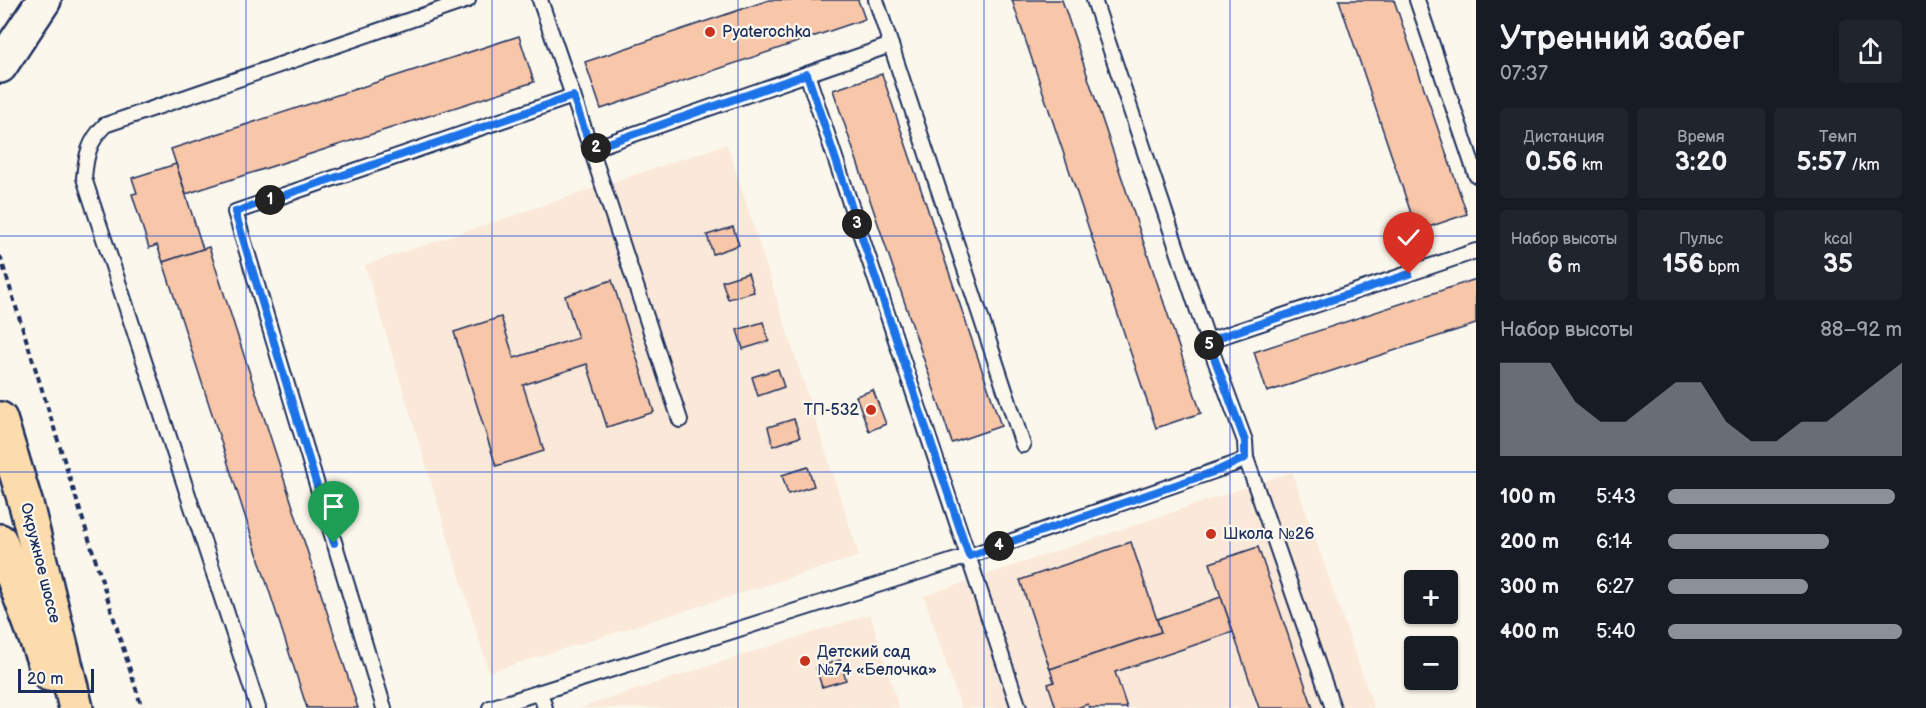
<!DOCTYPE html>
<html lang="ru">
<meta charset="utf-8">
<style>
body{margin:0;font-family:"Balsamiq Sans",sans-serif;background:#20242c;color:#f1f3f6;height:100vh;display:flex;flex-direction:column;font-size:22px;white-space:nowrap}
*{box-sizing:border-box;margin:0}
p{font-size:20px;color:#9ea1a6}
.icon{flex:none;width:33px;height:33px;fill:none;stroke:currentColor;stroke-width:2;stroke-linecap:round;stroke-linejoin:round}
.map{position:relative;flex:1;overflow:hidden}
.sheet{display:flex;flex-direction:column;background:#171b24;width:450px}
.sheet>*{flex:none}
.fabs{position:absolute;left:1404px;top:570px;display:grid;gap:12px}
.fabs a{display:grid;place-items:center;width:54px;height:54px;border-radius:6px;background:#171b24;box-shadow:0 2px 4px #0004;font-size:30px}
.scale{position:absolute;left:18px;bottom:15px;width:76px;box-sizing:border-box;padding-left:6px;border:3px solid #1b2f5e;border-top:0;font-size:16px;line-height:21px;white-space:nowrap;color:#1b2f5e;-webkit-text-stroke:4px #fbf7ec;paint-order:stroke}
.pin{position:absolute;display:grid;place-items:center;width:51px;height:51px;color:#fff;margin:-62px -26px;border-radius:50% 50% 50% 0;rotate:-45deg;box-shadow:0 0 6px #0007}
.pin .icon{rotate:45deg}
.km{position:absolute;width:30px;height:30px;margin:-15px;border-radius:50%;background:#222;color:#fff;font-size:16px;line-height:30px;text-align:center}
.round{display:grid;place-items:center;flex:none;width:63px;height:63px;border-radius:6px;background:#20242c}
.head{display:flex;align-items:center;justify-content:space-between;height:102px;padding:0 24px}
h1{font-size:33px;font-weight:600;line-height:45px}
.figures{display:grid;grid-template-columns:repeat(3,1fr);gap:9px;height:102px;padding:6px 24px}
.figures div{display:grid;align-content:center;border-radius:6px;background:#20242c;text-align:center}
.figures b{font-size:26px;font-weight:600}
.figures small{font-size:16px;font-weight:400}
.figures p{font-size:16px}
.chart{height:168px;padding:12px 24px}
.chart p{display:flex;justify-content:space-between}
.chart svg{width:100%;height:108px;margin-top:6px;fill:#8c9099;opacity:.7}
ul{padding:0 24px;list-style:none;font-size:20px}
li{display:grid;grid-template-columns:96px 72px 1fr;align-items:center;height:45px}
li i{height:15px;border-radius:8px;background:#8c9099}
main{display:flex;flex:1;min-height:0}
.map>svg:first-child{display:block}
.built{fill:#fae8d8}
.building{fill:#f8c6a8;stroke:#1b2f5e;stroke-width:1.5}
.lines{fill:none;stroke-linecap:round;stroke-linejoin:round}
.lane-casing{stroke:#1b2f5e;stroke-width:18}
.secondary-casing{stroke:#1b2f5e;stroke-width:38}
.primary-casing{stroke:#1b2f5e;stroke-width:38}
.path{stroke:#1b2f5e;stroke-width:4;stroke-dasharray:6 4.5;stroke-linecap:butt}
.lane{stroke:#fbf7ec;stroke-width:14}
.secondary{stroke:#fbf7ec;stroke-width:33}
.primary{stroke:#fcdcac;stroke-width:33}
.route-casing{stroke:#fff;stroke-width:12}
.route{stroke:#1a73e8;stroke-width:8}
.grid{fill:none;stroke:#1d4ed8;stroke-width:1.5;stroke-opacity:0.55}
.poi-dot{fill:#c8321e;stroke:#fbf7ec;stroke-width:2}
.labels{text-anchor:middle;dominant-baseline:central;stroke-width:4.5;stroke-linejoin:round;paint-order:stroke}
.poi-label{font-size:16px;fill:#1b2f5e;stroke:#fbf7ec;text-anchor:start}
.street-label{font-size:16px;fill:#1b2f5e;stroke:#fbf7ec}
</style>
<main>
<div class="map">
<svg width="1476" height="708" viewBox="0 0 1476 708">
<rect width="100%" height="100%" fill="#fbf7ec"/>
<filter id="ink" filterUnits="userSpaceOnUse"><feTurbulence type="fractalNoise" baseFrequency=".0167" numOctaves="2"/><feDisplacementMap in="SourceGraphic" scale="12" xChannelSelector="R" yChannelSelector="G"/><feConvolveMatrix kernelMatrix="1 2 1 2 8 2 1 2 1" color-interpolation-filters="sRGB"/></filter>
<g filter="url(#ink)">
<g class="built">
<polygon points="727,144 859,556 489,672 365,265"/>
<polygon points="1292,472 1374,708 961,708 924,596"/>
<polygon points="870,614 899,708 580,708"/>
</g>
<g class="building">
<polygon points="769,0 858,0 865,19 601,109 585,62"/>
<polygon points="1012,0 1062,0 1201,413 1156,428"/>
<polygon points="1339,0 1394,0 1467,214 1417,231"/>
<polygon points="519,36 534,82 186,194 171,149"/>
<polygon points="882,74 1001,426 952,443 833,90"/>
<polygon points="176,164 203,249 163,262 157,245 149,248 132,194 137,193 132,178"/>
<polygon points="733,227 739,245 713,254 707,235"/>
<polygon points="209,247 358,708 307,708 163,262"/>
<polygon points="748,273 754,292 728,299 722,281"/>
<polygon points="1476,279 1476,324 1267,392 1254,352"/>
<polygon points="612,280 654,412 607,427 587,364 523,385 544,451 496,466 454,332 501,317 514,358 578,338 565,296"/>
<polygon points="763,322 769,341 743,349 737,330"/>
<polygon points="778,369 784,387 758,396 752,377"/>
<polygon points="873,390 886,424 869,431 856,396"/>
<polygon points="794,419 800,437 773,446 768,427"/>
<polygon points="808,467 814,486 788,494 782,475"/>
<polygon points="1131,542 1161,632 1050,669 1020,580"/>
<polygon points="1258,547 1313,708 1259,708 1221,597 1210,563"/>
<polygon points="1221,597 1233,632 1115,672 1127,708 1090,708 1088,704 1077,708 1056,708 1048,684 1054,682 1050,669 1161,632 1157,619"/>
<polygon points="840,660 846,680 822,687 816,668"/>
</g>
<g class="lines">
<defs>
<g id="lane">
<polyline points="876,0 1023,445"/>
<polyline points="1094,0 1208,341 1476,251"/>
<polyline points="1417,0 1476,175"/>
<polyline points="807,74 891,45"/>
<polyline points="573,96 591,149 807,74 1019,708"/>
<polyline points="591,149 680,420"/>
<polyline points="1246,458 1333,708"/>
<polyline points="540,692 545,708"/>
<path d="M258,708L84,178C86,156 89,141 105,125L468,0"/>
<polyline points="384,708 235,212 573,96 540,0"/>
<polyline points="490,708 969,556 1237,463 1246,458 1245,441 1208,341"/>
</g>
<polyline id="secondary" points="0,66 44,0"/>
<g id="primary">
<polyline points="0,419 27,508 76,708"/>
<polyline points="0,541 49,674"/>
</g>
</defs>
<use href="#lane" class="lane-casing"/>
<use href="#secondary" class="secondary-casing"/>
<use href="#primary" class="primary-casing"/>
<polyline class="path" points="0,256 142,708"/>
<use href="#lane" class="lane"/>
<use href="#secondary" class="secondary"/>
<use href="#primary" class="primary"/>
</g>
</g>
<g class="lines" filter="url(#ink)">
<defs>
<polyline id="route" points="334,543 235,212 573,96 591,149 807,74 969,556 1219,470 1245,458 1245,441 1208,341 1409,274"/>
</defs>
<use href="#route" class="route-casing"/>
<use href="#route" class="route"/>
</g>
<path class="grid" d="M246,0V708M492,0V708M738,0V708M984,0V708M1230,0V708M0,236H1476M0,472H1476"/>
<g class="poi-dot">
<circle cx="710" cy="32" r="6"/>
<circle cx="871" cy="410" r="6"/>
<circle cx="1211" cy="534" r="6"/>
<circle cx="805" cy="661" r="6"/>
</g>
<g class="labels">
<g class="poi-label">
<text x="722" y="32">Pyaterochka</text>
<text x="859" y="410" text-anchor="end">ТП-532</text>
<text x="1223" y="534">Школа №26</text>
<text x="817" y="652">Детский сад<tspan x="817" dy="18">№74 «Белочка»</tspan></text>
</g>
<g class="street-label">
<text transform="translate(40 563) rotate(76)">Окружное шоссе</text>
</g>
</g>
</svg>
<div class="fabs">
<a>+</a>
<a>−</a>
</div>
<div class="scale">20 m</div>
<div class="pin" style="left:334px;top:543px;background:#1e9e55"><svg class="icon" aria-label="arrive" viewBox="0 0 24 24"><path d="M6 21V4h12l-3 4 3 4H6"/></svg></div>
<div class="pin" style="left:1409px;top:274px;background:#d93025"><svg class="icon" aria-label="check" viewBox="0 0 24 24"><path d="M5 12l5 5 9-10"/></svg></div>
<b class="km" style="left:270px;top:200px">1</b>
<b class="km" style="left:596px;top:148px">2</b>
<b class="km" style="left:857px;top:224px">3</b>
<b class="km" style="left:999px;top:546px">4</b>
<b class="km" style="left:1209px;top:345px">5</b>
</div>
<section class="sheet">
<div class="head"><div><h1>Утренний забег</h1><p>07:37</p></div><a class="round"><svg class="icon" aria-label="share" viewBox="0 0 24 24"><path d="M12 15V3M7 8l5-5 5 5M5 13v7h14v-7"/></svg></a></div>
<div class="figures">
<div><p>Дистанция</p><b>0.56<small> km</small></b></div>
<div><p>Время</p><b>3:20</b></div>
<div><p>Темп</p><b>5:57<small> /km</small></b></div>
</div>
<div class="figures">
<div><p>Набор высоты</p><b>6<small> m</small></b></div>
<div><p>Пульс</p><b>156<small> bpm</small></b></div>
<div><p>kcal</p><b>35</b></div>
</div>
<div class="chart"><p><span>Набор высоты</span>88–92 m</p>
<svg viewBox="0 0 160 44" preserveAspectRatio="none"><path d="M0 44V6L10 6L20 6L30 22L40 30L50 30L60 22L70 14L80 14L90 30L100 38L110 38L120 30L130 30L140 22L150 14L160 6V44z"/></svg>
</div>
<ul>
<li><b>100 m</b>5:43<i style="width:97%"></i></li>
<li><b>200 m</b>6:14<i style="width:69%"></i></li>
<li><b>300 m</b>6:27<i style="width:60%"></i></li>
<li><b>400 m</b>5:40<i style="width:100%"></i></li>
</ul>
</section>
</main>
